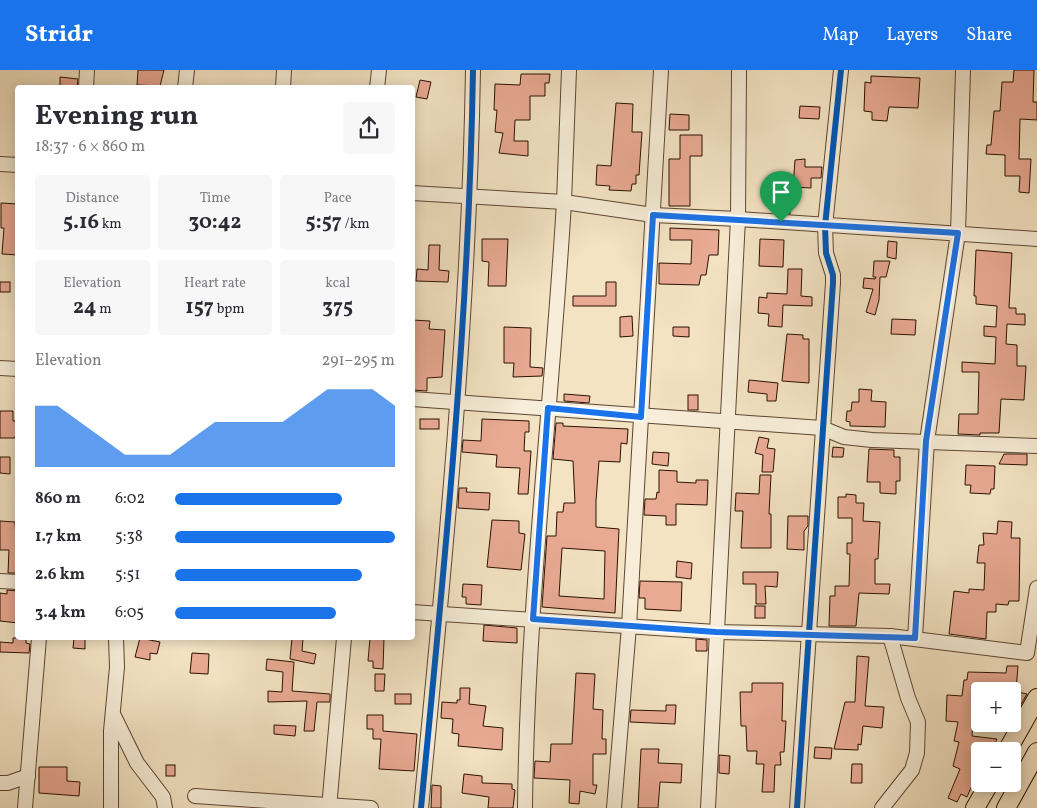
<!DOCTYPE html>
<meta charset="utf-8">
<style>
body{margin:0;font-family:Vollkorn,serif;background:#f7f7f7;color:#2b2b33;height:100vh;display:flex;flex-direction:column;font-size:19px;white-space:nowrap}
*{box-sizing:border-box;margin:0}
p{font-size:16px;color:#7c7c81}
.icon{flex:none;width:28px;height:28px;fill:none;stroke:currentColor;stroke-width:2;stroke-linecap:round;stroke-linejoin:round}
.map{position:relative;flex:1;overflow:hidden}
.sheet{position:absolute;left:15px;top:15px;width:400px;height:555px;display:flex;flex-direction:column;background:#fff;border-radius:5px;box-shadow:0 2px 12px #0003}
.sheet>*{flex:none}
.fabs{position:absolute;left:971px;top:612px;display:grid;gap:10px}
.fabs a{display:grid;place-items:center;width:50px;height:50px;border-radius:5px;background:#fff;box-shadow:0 2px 12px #0003;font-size:25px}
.pin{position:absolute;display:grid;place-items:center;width:42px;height:42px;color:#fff;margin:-51px -21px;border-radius:50% 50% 50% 0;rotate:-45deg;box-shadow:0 0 5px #0007}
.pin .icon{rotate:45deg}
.round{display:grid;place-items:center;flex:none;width:52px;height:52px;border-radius:5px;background:#f7f7f7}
.head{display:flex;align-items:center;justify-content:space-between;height:85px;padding:0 20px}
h1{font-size:28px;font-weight:700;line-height:38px}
.metrics{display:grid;grid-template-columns:repeat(3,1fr);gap:8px;height:85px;padding:5px 20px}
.metrics div{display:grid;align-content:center;border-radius:5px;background:#f7f7f7;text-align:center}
.metrics b{font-size:21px;font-weight:700}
.metrics small{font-size:14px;font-weight:400}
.metrics p{font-size:14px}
.chart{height:140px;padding:10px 20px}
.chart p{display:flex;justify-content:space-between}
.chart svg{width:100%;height:90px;margin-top:5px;fill:#1a73e8;opacity:.7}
ul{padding:0 20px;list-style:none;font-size:16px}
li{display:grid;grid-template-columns:80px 60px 1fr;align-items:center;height:38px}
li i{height:12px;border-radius:6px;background:#1a73e8}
header{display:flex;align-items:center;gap:30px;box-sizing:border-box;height:70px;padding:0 25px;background:#1a73e8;color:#fff}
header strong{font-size:24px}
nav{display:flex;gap:28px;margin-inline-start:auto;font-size:18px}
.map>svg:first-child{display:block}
.building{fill:#e9aa94;stroke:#2b1100;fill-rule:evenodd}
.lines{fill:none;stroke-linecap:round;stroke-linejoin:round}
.minor-casing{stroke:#5d4631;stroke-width:16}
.major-casing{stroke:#2b1100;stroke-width:20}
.minor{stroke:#f7edd8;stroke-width:14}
.major{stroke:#f3e3c3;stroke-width:18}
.cycleway-casing{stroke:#f7edd8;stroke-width:9}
.cycleway{stroke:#0057b8;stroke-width:6}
.route-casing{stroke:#fff;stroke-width:10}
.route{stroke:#1a73e8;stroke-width:6}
</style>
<header>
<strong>Stridr</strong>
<nav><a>Map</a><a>Layers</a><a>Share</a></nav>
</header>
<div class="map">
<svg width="1037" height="738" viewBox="0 0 1037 738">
<rect width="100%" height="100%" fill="#f3e3c3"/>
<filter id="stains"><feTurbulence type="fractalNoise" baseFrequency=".004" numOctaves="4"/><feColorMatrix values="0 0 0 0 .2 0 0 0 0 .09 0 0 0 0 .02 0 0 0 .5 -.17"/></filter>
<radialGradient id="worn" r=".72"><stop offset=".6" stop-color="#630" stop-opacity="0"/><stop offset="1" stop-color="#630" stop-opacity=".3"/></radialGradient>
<g class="building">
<polygon points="138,0 164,0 160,16 137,15"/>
<polygon points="1014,0 1034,0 1033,32 1037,32 1037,50 1020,49 1019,89 1031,89 1029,123 1019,122 1020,106 1005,106 1005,85 986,84 987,75 991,75 994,41 1000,41 1002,12 1013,12"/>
<polygon points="521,4 550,4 549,13 545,13 545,26 530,26 530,50 515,50 514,71 528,71 528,86 499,83 503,63 495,62 497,40 494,40 495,14 520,15"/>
<polygon points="871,6 920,8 918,38 889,37 887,51 872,50 872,42 864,41 865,12 871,13"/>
<polygon points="60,7 78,9 77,18 60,18"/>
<polygon points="420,10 431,12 427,29 416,27"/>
<polygon points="616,33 633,34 632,62 642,62 639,105 636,105 636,114 632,114 631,121 609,120 610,116 596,115 597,95 611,96"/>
<polygon points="800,36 820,37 819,49 799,48"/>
<polygon points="670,44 689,45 689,60 669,60"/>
<polygon points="680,65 702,65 702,86 690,86 690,136 669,136 669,89 680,89"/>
<polygon points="805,89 805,97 822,97 821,108 811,108 811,118 793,117 795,90"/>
<polygon points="1,133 18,134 18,185 2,184 4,158 1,158"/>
<polygon points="773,133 790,134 790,144 773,143"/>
<polygon points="670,158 719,160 718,185 709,185 706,205 701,205 699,215 659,214 659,193 691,194 692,170 670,170"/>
<polygon points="482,169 508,169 506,216 488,216 489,192 482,191"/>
<polygon points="760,169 784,170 783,197 759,196"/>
<polygon points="888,171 897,172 896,189 887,187"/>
<polygon points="429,175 440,175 439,200 449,201 448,212 416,211 417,199 428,200"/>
<polygon points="976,180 1012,183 1009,238 1016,238 1016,244 1025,244 1025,255 1007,254 1006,274 1017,275 1017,296 1026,296 1024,330 1001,329 999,363 980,363 980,365 958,364 959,344 978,344 979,302 962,302 962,292 995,294 996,267 984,266 984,256 996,257 997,236 976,234 976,226 974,226"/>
<polygon points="874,191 890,191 886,207 880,207 879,230 875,245 866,242 873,219 863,218 864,208 875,209 876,207 873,207"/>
<polygon points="788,199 802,199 801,226 812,227 812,236 783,235 782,257 768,256 769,244 758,243 759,227 767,228 767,223 787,224"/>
<rect x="0" y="212" width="10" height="10"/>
<polygon points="606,212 616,212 616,236 573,236 573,226 606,226"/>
<polygon points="632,246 633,266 620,267 620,247"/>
<polygon points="892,249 916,250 915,265 891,264"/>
<polygon points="412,250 430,251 429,259 445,260 442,307 427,308 427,321 412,320"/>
<polygon points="504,257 531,258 530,297 543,298 542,306 513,307 514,293 504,293"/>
<polygon points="673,257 689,257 689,267 673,266"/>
<polygon points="787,264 803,265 803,269 809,269 809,313 782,311"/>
<polygon points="749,310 778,313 776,331 767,331 767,324 748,322"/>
<polygon points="859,319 872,320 871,331 886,332 885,357 850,356 850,352 846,351 847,341 851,341 852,332 859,332"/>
<polygon points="564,324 590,326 589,333 564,331"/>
<rect x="688" y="325" width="10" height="15"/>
<polygon points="0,341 13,341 13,351 18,351 15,368 0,368"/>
<rect x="420" y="349" width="19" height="10"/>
<polygon points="482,349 529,351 529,362 525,362 524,381 531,381 528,424 518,424 520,398 496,397 497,385 462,382 463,370 481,371"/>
<path d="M556,353H563V356L628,359L627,374L621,373L620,392L599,391L596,431V457L619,459L615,543L542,537L547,466H556L557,442H563L564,433H575L573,391L553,389ZM562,478L605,481L604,529L559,526Z"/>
<polygon points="759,367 769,369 767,378 775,379 773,402 762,402 763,385 755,383"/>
<polygon points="833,377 844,378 843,387 832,387"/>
<polygon points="869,379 894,380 894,387 900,387 900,411 896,411 896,424 880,423 880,412 867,412"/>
<polygon points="653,382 669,383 668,396 652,394"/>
<polygon points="1004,384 1027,384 1027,395 999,394"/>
<polygon points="0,387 10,387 10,404 0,403"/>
<polygon points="966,395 995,396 994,419 991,419 990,424 970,423 971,415 965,415"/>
<polygon points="659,400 677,401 677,412 696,413 696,410 708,410 707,435 676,434 676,455 666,455 666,446 644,445 645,429 656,429 657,422 659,423"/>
<polygon points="760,405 771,405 769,444 771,444 771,478 741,478 743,441 735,441 736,423 759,424"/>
<polygon points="459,418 467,418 466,422 490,423 489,440 458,438"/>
<polygon points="846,424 856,425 856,433 864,433 863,451 880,452 878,489 875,489 875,514 890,514 889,524 859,523 856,556 829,556 830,526 835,526 835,516 849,516 850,484 847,484 847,473 852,473 852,448 838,448 838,427 846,427"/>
<polygon points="788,446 808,446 808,456 804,461 804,480 787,479"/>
<polygon points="492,450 519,451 519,463 525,464 521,500 487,497"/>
<polygon points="0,451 15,452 18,503 8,503 9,480 0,480"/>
<polygon points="998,451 1012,452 1011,468 1020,468 1019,531 1009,531 1008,535 996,534 996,542 987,542 986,569 949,564 954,521 969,523 969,519 984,520 985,493 977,493 979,475 984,475 983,463 997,464"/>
<polygon points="677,491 692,493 691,509 676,507"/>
<polygon points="743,502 778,502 777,517 765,516 766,534 756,534 756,514 743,514"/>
<polygon points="640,511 682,512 681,541 645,539 645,528 639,528"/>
<polygon points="463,514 482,515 481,535 466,534 466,527 462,527"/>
<polygon points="7,520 18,521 18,553 0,551 0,523 7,524"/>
<rect x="755" y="536" width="10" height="12"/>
<polygon points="484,555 517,558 517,573 483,571"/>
<polygon points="13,568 26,568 26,573 30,574 29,583 0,582 0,572 13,573"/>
<polygon points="74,568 85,568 85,579 73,578"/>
<polygon points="140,568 160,572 157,584 150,583 150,590 135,587"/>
<polygon points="292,568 303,568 302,581 316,584 314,594 290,589"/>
<polygon points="370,568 384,568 383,599 373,598 373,591 368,591"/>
<polygon points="696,569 707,570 707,581 696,581"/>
<polygon points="192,583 209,584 208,604 190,603"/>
<polygon points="857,586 869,587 865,636 884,637 882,658 863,656 861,675 858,674 858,680 834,679 845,632 855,632"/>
<polygon points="267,589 294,592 292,621 330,624 330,632 317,632 314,661 304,661 307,631 268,632 268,621 282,622 283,602 266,600"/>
<polygon points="1007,596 1018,596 1016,621 1014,621 1027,624 1012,650 1012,621 980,621 980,626 974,626 972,666 997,669 991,681 980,681 980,707 976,706 967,727 961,724 957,732 948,728 960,699 953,696 959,672 954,671 958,652 946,651 947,625 962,626 964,610 967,610 968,602 1006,603"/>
<polygon points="576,603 595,604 593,639 603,640 602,669 606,669 606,684 593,684 593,715 597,715 595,724 580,721 579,734 569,733 570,710 534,708 535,691 550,692 551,674 572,674"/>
<polygon points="375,604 385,604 384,621 375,621"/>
<polygon points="752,613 783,613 782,651 786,651 784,682 780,682 781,695 775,695 774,722 762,722 764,694 756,694 757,681 747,681 746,656 741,656 740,622 752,622"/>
<polygon points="460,618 470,618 469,634 486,636 483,656 503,658 502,680 458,676 459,664 452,663 453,649 441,648 442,632 457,633 457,630 460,630"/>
<rect x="395" y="624" width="16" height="10"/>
<polygon points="666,635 676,635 675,654 630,652 631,640 666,641"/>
<polygon points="367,645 383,645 383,661 417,664 414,701 379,699 381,669 373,669 373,659 367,659"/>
<polygon points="274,655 296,656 295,666 274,664"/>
<polygon points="815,677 832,678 831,689 814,688"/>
<polygon points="641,679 659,679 658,693 682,694 681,713 660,712 658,738 638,738"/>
<polygon points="719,685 730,686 729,704 719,703"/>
<polygon points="852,694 862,694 862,713 851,713"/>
<rect x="166" y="695" width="9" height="11"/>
<polygon points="39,697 67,697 67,711 80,712 79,726 39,723"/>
<polygon points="464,704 482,706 482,713 512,714 512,719 515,720 513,738 488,738 489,727 462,723"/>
<polygon points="432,715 441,716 441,738 431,738"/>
</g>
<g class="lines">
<defs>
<g id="minor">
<polyline points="86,18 87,0"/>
<polyline points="185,18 187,0"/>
<polyline points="283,18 284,0"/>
<polyline points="377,18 379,0"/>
<polyline points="0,94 18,95"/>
<polyline points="412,123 564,132 653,145 738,149 1037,169"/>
<polyline points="0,298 18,299"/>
<polyline points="412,329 822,358 844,367 872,370 1037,376"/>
<polyline points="0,511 18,512"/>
<polyline points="412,542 716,562 890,566 1027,583 1037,518"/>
<polyline points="915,568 927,371 958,163 963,0"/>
<polyline points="114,646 137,693 163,727 165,738"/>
<polyline points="0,713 8,713 28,706"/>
<polyline points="195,726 371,738"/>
<polyline points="25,738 39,568"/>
<polyline points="111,738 111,661 117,597 116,568"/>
<polyline points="329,738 344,568"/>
<path d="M421,738C445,492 469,247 473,0"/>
<path d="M525,738C527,535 552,334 564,132C566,88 567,44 569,0"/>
<polyline points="614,738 629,556 661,0"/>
<polyline points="708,738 738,149 739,0"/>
<polyline points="797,738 833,213 833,205 826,183 825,156 841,0"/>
<polyline points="882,738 912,700 917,683 918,652 908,628 890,566"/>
</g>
<g id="major">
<polyline points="1007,681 1037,628"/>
<polyline points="975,738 989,714"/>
<polyline points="1006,738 1037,682"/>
</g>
</defs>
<use href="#minor" class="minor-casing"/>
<use href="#major" class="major-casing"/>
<use href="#minor" class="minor"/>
<use href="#major" class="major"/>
<defs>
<g id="cycleway">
<path d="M421,738C445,492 469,247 473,0"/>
<polyline points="797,738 833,213 833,205 826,183 825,156 841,0"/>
</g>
</defs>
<use href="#cycleway" class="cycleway-casing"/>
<use href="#cycleway" class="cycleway"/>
</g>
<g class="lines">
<defs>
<polygon id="route" points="653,145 958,163 926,371 915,568 716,562 533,549 548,338 641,347"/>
</defs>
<use href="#route" class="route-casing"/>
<use href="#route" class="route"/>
</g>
<rect width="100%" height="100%" filter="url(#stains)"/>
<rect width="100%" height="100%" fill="url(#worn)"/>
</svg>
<div class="fabs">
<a>+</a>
<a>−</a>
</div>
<div class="pin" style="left:781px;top:152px;background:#1e9e55"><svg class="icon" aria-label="arrive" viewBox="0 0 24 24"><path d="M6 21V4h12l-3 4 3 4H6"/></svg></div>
<section class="sheet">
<div class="head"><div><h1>Evening run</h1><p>18:37 · 6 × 860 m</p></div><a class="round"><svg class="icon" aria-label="share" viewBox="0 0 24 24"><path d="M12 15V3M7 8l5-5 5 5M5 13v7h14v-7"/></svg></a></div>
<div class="metrics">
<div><p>Distance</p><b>5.16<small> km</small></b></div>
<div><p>Time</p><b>30:42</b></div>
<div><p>Pace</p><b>5:57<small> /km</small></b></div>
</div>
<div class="metrics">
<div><p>Elevation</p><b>24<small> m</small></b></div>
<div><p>Heart rate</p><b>157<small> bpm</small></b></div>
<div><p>kcal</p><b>375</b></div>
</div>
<div class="chart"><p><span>Elevation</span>291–295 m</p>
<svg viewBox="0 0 160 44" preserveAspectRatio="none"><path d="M0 44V14L10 14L20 22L30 30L40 38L50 38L60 38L70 30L80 22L90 22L100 22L110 22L120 14L130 6L140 6L150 6L160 14V44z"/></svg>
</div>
<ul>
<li><b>860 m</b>6:02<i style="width:76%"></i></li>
<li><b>1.7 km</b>5:38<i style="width:100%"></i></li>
<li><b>2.6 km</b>5:51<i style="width:85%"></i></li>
<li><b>3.4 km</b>6:05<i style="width:73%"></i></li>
</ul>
</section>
</div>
